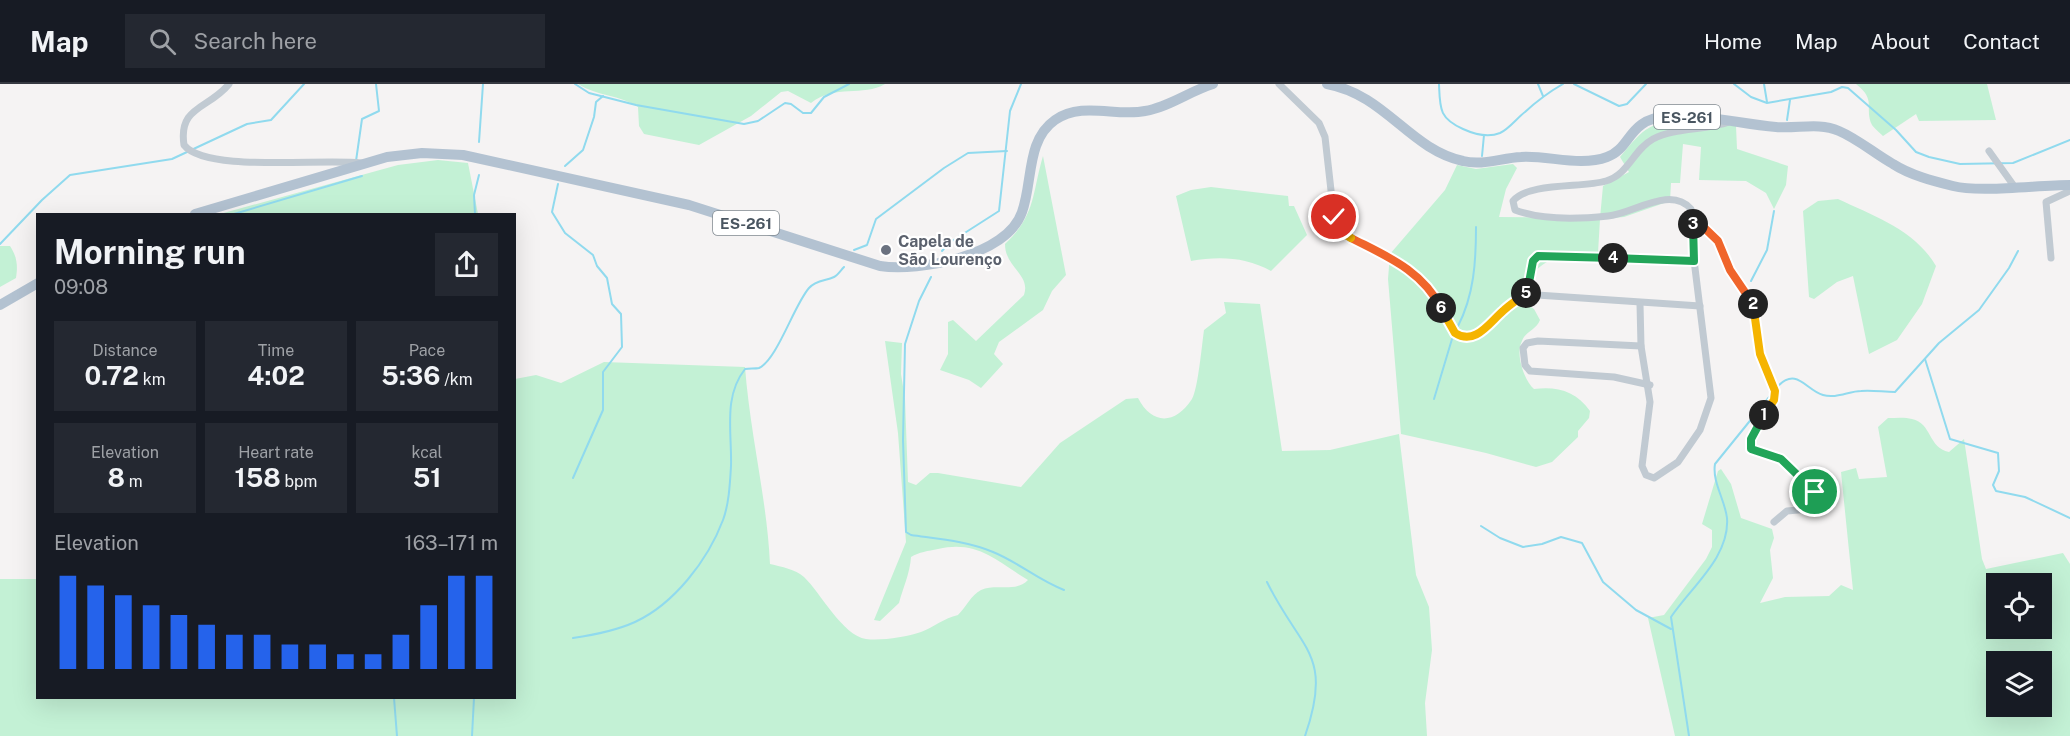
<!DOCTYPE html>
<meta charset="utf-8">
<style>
body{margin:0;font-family:"Public Sans",sans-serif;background:#242831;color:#f1f3f6;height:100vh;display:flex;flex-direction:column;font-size:22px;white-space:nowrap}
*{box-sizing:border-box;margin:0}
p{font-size:20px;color:#9ea1a6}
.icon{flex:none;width:33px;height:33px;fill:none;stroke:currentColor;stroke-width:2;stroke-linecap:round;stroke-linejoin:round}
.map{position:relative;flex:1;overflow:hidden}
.sheet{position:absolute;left:36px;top:129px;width:480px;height:486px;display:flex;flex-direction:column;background:#171b24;border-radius:0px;box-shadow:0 6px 24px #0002}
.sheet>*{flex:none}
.tools{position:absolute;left:1986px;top:489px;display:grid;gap:12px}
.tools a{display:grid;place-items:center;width:66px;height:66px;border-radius:0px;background:#171b24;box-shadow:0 6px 24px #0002;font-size:30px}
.pin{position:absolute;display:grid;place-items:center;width:51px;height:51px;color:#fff;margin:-26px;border:3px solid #fff;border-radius:50%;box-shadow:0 2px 6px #0007}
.km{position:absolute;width:30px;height:30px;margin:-15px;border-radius:50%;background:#222;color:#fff;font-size:16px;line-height:30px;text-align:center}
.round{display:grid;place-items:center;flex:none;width:63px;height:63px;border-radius:0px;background:#242831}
.summary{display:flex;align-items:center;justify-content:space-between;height:102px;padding:0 18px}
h1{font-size:33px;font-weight:700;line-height:45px}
.figures{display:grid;grid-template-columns:repeat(3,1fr);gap:9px;height:102px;padding:6px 18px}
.figures div{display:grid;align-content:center;border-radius:0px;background:#242831;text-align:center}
.figures b{font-size:26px;font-weight:700}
.figures small{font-size:16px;font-weight:400}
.figures p{font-size:16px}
.chart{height:168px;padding:12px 18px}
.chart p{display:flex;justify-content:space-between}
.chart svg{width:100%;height:108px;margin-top:6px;stroke:#2563eb;stroke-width:6}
header{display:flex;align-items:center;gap:36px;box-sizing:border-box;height:84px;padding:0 30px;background:#171b24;border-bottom:2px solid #363941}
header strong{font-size:28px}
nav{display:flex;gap:33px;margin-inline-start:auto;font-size:21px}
.search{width:420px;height:54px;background:#242831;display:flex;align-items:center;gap:15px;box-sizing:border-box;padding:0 21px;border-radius:0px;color:#9ea1a6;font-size:22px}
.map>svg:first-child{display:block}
.green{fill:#c3f1d5;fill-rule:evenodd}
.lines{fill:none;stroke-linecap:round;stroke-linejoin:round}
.stream{stroke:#90daee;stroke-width:2}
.minor{stroke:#c1cad2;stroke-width:7}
.primary{stroke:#b3c2d1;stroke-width:10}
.split-1-casing{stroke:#fff;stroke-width:12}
.split-2-casing{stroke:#fff;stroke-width:12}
.split-3-casing{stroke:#fff;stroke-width:12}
.split-4-casing{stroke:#fff;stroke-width:12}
.split-5-casing{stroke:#fff;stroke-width:12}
.split-6-casing{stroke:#fff;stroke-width:12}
.split-7-casing{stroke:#fff;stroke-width:12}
.split-8-casing{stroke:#fff;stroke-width:12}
.split-1{stroke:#22a559;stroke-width:8}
.split-2{stroke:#f5b400;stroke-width:8}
.split-3{stroke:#f0652b;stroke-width:8}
.split-4{stroke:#22a559;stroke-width:8}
.split-5{stroke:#22a559;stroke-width:8}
.split-6{stroke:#f5b400;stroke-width:8}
.split-7{stroke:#f0652b;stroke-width:8}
.split-8{stroke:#f5b400;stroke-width:8}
.worship-dot{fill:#6b7280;stroke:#fff;stroke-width:2}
.labels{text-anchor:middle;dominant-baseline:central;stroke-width:4.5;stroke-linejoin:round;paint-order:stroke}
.shield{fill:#fff;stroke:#808990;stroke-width:1.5}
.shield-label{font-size:15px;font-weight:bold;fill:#4a5661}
.worship-label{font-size:16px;font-weight:bold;fill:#5b616d;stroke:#fff;text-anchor:start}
</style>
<header>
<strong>Map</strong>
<div class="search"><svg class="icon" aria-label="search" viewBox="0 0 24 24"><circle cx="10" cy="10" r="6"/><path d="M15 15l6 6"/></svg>Search here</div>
<nav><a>Home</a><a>Map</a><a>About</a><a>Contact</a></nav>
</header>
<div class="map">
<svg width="2070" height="652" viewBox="0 0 2070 652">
<rect width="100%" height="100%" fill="#f5f3f3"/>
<g class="green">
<path d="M578,0H885C863,13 835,0 811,19L788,7L781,8L751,32L699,61L644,50L639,42L638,23C620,11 597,12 578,0Z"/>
<path d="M1856,0H1987L1996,36L1919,37L1916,30L1883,52C1880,49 1874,44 1872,41C1864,24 1877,16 1856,0Z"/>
<path d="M1690,36L1736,42L1737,65L1788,82L1786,101L1774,125L1766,109L1746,97L1699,96L1701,63L1683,60L1680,99H1671L1670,117L1624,133L1600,135L1598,169C1551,168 1543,177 1512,211L1534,225L1540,236C1536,246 1525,248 1522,257C1515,270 1524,296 1534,305C1557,302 1576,307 1590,327L1589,334L1578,347V353L1552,378L1536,383L1486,369L1401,350L1388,195L1390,170L1445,106L1457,81L1476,85L1513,80L1517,84L1506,105L1499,133L1600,134L1603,102L1629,88L1620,73C1645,43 1650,37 1690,36Z"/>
<path d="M1043,72L1066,191L1052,207L1043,226L999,258L994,270L1003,280L981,304L969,296L940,286L948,270V238L953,236L976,257L1024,211C1031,190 1005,184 1005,160C1036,131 1032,109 1043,72Z"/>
<polygon points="438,76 468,79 478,130 220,130 398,81"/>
<path d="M1211,103L1288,112L1289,122H1294L1307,151L1271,187C1246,173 1219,172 1191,177L1176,112L1191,106Z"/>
<path d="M1838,115C1874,132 1915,146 1936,182L1922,220L1897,256L1869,270L1853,192L1837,198L1814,215L1809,213L1803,127L1818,117Z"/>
<path d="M0,162H10C17,173 18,181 16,194L0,203Z"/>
<path d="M1224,218L1260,220L1282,367L1330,366L1399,350L1416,491L1429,523L1432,566L1425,619L1427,652H0V495H37L38,614H514L515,295L536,291L561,299L604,278L745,283C750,350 767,415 770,480C782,483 795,485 804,493C820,508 843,552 866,555C881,557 906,553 921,548C934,543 944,534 958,531C966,523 971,511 981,506C996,499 1016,509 1028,496C996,477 978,456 938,465C928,467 919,468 911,473C910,489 903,504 899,519L880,537L874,536L906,458L898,349L885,257L902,259L901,290L905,315L908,398L916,401L930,389H938L1021,403L1060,359L1126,315L1138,314C1152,341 1175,341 1192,315C1198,305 1202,260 1204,246L1226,229Z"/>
<path d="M1888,334C1896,334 1905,333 1912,335C1932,339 1928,364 1949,368L1964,355L1982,475L1986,485L2063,469L2070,480V652H1675L1648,534L1664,531L1706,475L1712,463V446L1702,440L1718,387L1721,385L1731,400L1741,434L1772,445L1774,454L1770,466L1773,494L1760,519L1785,513L1829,512L1841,501L1853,506L1841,388L1856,384L1859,395L1887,393L1878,343ZM1996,500H2042V544H1996ZM1996,578H2042V622H1996Z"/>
</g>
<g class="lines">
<g class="stream">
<polyline points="575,0 589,9 636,21 744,40 758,37 785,19 791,20 803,29 811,29 824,13 849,0"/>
<path d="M1439,0C1440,25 1439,34 1463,45C1474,50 1488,54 1500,49C1509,45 1517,34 1525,28C1537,17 1549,8 1563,0"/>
<polyline points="1538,0 1543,12"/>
<polyline points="1574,0 1619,22 1627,20 1646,0"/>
<polyline points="1734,0 1751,13 1767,19 1831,8 1842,3 1848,4 1896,46 1916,68 1929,73 1960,80 2013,79 2070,56"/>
<polyline points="1764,0 1767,18"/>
<polyline points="1787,36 1790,16"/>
<polyline points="479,58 483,0"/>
<polyline points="1482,72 1484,51"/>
<polyline points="356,77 362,35 379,27 376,0"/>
<polyline points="565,82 583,66 594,33 596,18 603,12"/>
<polyline points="558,100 552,128 565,149 593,171 597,182 607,194 612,220 621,230 622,263 603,288 603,326 573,394"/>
<polyline points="234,130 362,92"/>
<polyline points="475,130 474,111 479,91"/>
<polyline points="0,160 42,116 70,91 172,75 247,40 271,36 304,0"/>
<polyline points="854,166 867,161 876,135 944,84 968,69 1007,67"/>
<polyline points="942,167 949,159 999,127 1010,27 1021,0"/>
<path d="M931,193L919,217L905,260L903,356L906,448L911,451C939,455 967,457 993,468C1018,478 1038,496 1064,506"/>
<polyline points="1751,197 1767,166 1774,127"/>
<path d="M1458,242C1474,211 1476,178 1476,143"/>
<polyline points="1925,275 1950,355 1998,369 1999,387 1993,401 1996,407 2025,413 2070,434"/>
<path d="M1778,302C1797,283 1806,306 1823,311C1836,315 1849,307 1861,307C1873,306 1883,308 1895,308L1939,259L1979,226L2009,184L2018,167"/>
<polyline points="1434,315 1452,255"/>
<polyline points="1481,442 1500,454 1523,463 1542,460 1561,453 1582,459 1603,498 1636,526 1671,545"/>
<path d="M1267,498C1300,566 1334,569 1305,652"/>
<path d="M573,554C594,551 615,547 635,538C674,520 708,476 723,436C729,420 730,399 731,382C732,348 723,313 745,285C749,284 755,285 759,284C777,276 794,221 809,204C816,196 826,197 834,193C838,191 841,186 844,183"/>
<polyline points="394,614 397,652"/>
<polyline points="472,652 474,614"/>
<path d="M1689,652L1671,533C1691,503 1730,473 1727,434C1725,416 1712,398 1715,380L1770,312"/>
</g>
<g class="minor">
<path d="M229,0C209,25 178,22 184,61C206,89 323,74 361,79"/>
<polyline points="1279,0 1319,39 1325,53 1334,133 1341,148 1409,184 1437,215 1455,249 1460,252 1476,251 1529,207"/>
<polyline points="1989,67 2014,102"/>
<polyline points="1692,132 1717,157 1730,186 1753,220 1760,270 1775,307 1774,316 1751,355 1751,365 1781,375 1823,416 1820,424 1787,427 1774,438"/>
<polyline points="2051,174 2046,118 2070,107"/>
<polyline points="1694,176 1542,171 1534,176 1528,204 1537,211 1700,222"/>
<path d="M1640,220L1641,262L1650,318L1642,382L1646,391L1654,394L1678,378L1700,346L1711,314L1694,176L1691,125C1670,101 1633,130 1608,132C1580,135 1541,136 1515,126L1513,117C1529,98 1582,104 1606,97C1629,90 1633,66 1653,55C1676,43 1705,47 1729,38"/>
<polyline points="1641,262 1538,257 1527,259 1523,264 1525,281 1530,287 1614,293 1650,301"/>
</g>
<g class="primary">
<path d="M1327,0C1386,11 1409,65 1463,77C1482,82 1501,74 1521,73C1548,71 1580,83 1607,73C1632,64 1627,35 1668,32C1705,30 1740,40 1776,43C1798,45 1818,38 1839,47C1858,55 1875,70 1893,80C1910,91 1933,97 1953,102C1980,109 2038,101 2070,101"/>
<path d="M195,130L387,73L422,69L463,71L689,121L880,182C919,188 1007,172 1022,128C1033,98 1026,56 1055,36C1082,17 1116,33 1145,27C1169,23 1190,7 1213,0"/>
<polyline points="0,221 38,199"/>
</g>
</g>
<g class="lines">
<defs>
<polyline id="split-1" points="1764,331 1751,355 1751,365 1781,375 1815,408"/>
<polyline id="split-2" points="1753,220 1760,270 1775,307 1774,316 1764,331"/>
<polyline id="split-3" points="1693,140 1692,132 1718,157 1730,186 1753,220"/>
<polyline id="split-4" points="1613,174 1694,177 1693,140"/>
<polyline id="split-5" points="1526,209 1529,207 1528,204 1533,177 1538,172 1613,174"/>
<path id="split-6" d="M1441,224L1455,249C1475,262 1489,239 1503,227C1510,220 1519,215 1526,209"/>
<path id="split-7" d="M1351,154C1386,172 1422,186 1441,224"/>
<polyline id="split-8" points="1334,133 1341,148 1351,154"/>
</defs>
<use href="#split-1" class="split-1-casing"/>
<use href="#split-2" class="split-2-casing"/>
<use href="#split-3" class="split-3-casing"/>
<use href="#split-4" class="split-4-casing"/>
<use href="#split-5" class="split-5-casing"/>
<use href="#split-6" class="split-6-casing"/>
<use href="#split-7" class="split-7-casing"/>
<use href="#split-8" class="split-8-casing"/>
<use href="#split-1" class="split-1"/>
<use href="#split-2" class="split-2"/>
<use href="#split-3" class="split-3"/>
<use href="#split-4" class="split-4"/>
<use href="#split-5" class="split-5"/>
<use href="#split-6" class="split-6"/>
<use href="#split-7" class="split-7"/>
<use href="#split-8" class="split-8"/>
</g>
<circle class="worship-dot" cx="886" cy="166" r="6"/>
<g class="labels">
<g class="shield">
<rect x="1654" y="21" width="66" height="24" rx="4.5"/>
<rect x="713" y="127" width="66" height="24" rx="4.5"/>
</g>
<g class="shield-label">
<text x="1687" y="33">ES-261</text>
<text x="746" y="139">ES-261</text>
</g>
<g class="worship-label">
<text x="898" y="157">Capela de<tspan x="898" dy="18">São Lourenço</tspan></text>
</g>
</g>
</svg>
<div class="tools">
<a><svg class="icon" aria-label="locate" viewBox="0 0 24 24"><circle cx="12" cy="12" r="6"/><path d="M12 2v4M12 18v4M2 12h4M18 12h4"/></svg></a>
<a><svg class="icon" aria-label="layers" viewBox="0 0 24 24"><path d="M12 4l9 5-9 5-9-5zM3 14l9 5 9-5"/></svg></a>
</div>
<div class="pin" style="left:1815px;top:408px;background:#1e9e55"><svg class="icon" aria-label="arrive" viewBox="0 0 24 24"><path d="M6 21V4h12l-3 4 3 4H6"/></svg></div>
<div class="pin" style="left:1334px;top:133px;background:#d93025"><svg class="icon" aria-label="check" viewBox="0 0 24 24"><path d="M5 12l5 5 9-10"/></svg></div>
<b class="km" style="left:1764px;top:331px">1</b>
<b class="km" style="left:1753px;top:220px">2</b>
<b class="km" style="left:1693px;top:140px">3</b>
<b class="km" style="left:1613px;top:174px">4</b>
<b class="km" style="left:1526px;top:209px">5</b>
<b class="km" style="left:1441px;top:224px">6</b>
<section class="sheet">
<div class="summary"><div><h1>Morning run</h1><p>09:08</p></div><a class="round"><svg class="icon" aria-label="share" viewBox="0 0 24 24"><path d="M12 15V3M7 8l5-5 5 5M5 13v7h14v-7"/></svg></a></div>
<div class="figures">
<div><p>Distance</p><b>0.72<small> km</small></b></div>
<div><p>Time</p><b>4:02</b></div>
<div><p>Pace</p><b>5:36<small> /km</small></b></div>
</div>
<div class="figures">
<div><p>Elevation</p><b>8<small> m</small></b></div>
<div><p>Heart rate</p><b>158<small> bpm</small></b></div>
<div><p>kcal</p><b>51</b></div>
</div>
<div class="chart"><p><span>Elevation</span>163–171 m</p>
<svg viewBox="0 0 160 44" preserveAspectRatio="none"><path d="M5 44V6M15 44V10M25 44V14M35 44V18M45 44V22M55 44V26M65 44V30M75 44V30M85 44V34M95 44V34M105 44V38M115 44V38M125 44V30M135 44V18M145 44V6M155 44V6"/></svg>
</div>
</section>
</div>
